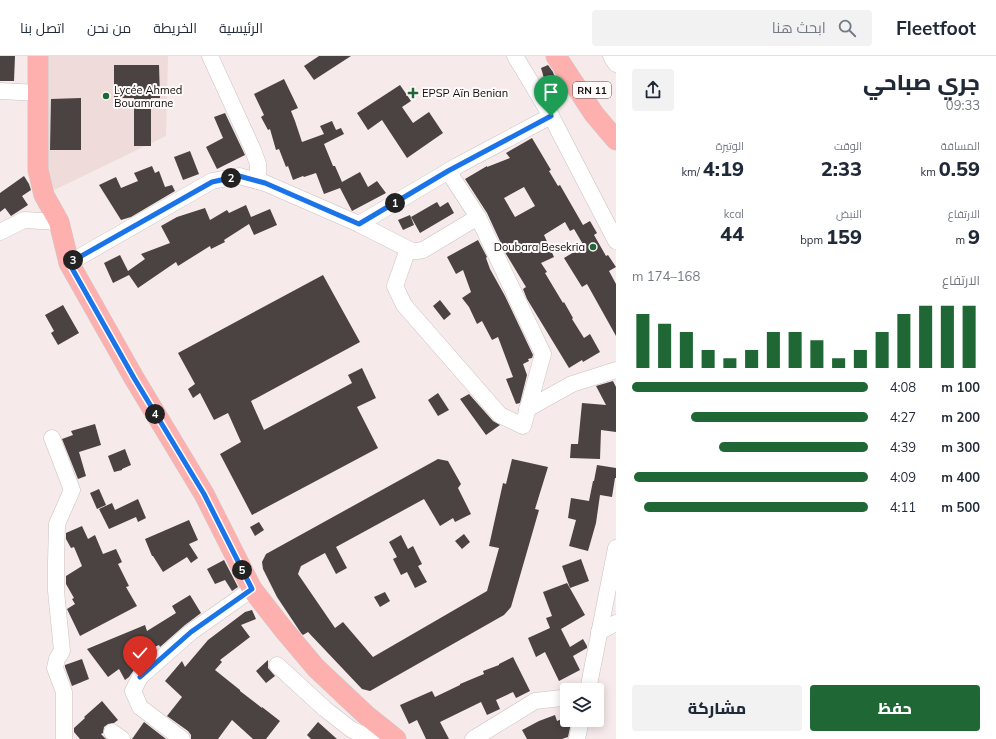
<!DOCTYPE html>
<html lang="ar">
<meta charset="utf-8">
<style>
body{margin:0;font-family:Mulish,Cairo,sans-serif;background:#f2f2f3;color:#1f2937;direction:rtl;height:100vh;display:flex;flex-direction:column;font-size:15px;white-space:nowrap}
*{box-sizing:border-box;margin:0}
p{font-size:13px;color:#747a83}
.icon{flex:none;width:22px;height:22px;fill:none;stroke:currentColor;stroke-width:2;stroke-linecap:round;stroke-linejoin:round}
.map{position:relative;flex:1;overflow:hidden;direction:ltr}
.side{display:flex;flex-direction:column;background:#fff;width:380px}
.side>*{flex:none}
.buttons{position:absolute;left:560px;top:627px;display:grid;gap:8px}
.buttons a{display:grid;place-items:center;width:44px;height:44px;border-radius:4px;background:#fff;box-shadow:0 2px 10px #0003;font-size:20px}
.pin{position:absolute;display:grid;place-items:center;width:34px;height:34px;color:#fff;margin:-41px -17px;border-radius:50% 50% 50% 0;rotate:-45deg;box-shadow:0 0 4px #0007}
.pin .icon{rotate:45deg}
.km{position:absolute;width:20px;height:20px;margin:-10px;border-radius:50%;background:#222;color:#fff;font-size:11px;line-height:20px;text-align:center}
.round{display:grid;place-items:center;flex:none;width:42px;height:42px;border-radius:4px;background:#f2f2f3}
.headline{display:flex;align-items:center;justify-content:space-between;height:68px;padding:0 16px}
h1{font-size:22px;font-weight:800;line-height:30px}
.metrics{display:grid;grid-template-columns:repeat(3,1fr);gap:6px;height:68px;padding:4px 16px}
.metrics div{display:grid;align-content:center}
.metrics b{font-size:20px;font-weight:800}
.metrics small{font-size:11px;font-weight:400}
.metrics p{font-size:11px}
.chart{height:112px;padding:8px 16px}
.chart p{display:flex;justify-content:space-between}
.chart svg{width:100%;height:72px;margin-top:4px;stroke:#1f6734;stroke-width:6}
.primary-button{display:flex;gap:8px;margin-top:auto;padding:8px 16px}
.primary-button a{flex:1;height:46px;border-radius:4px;background:#1f6734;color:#fff;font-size:16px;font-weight:800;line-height:46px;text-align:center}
.primary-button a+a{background:#f2f2f3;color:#1f2937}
ul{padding:0 16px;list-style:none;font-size:13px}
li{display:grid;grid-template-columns:64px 48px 1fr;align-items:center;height:30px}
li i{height:10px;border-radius:5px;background:#1f6734}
header{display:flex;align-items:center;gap:24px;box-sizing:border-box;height:56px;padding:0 20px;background:#fff;border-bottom:1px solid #e0e1e3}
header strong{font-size:19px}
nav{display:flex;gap:22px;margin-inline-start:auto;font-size:14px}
.search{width:280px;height:36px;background:#f2f2f3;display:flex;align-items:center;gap:10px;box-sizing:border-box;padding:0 14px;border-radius:4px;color:#747a83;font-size:15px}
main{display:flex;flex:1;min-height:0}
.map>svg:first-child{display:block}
.built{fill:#efdbda}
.building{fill:#4b4242;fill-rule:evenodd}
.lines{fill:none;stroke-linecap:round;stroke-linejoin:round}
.minor-casing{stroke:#cbc1c0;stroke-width:17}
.major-casing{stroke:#cacac9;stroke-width:21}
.minor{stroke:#fff;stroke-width:16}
.major{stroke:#feb0af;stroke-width:20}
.route-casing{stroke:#fff;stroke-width:8}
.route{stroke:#1a73e8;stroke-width:5}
.poi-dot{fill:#1f6734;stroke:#fffafa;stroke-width:1.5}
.labels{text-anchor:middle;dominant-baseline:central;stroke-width:4;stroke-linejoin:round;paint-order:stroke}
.shield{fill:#fffafa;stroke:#575353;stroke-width:1}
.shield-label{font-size:10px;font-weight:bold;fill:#0f0c0b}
.poi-label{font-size:11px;fill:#0f0c0b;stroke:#fffafa;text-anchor:start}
</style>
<header>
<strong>Fleetfoot</strong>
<div class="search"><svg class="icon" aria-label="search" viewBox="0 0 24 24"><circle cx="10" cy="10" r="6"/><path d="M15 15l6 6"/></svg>ابحث هنا</div>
<nav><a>الرئيسية</a><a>الخريطة</a><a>من نحن</a><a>اتصل بنا</a></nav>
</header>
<main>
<section class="side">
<div class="headline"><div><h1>جري صباحي</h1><p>09:33</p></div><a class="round"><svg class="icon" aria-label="share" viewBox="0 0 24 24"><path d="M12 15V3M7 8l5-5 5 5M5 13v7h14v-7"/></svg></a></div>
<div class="metrics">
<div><p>المسافة</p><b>0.59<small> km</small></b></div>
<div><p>الوقت</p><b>2:33</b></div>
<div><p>الوتيرة</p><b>4:19<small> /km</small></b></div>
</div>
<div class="metrics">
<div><p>الارتفاع</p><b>9<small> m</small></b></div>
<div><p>النبض</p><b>159<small> bpm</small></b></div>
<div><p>kcal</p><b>44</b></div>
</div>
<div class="chart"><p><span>الارتفاع</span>168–174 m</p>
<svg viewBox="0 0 160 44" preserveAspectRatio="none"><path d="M5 44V11M15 44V17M25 44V22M35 44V33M45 44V38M55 44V33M65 44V22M75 44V22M85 44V27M95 44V38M105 44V33M115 44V22M125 44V11M135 44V6M145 44V6M155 44V6"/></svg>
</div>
<ul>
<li><b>100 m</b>4:08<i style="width:100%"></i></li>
<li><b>200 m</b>4:27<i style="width:75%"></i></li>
<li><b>300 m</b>4:39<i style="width:63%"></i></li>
<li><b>400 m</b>4:09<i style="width:99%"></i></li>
<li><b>500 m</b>4:11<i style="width:95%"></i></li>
</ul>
<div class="primary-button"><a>حفظ</a><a>مشاركة</a></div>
</section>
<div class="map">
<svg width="616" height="683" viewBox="0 0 616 683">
<rect width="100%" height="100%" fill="#f6ebea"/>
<polygon class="built" points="45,0 168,0 166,80 46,138"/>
<g class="building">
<polygon points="0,0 15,0 14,25 0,25"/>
<polygon points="319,0 351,0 314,24 304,10"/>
<polygon points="114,9 159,9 160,42 151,42 151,90 134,90 134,42 114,42"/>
<polygon points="548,9 553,16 556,26 546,29 541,12"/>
<polygon points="284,23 298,52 291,55 295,65 302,86 324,78 320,70 332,65 336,74 341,72 344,78 324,88 333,110 335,110 342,126 360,116 368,131 377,125 386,137 352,155 340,132 324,138 316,117 304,121 303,120 293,124 288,110 286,111 279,93 276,94 270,73 268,74 261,61 264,59 254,38"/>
<polygon points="400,29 411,45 402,51 413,67 429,56 443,77 407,102 382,64 368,74 357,57"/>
<polygon points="81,42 81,94 50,94 51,43"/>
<polygon points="225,57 245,99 217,113 206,91 223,82 214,61"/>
<path d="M532,82L551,114L549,115L558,130L560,129L583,169L590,165L597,177L594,179L606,200L608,199L616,211L609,215L616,228V280L587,228L582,231L564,202L584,190L574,173L570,175L565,166L544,179L554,201L541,207L547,216L545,217L563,247L564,246L573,262L572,263L584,282L590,278L600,296L583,306L582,304L569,312L527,243L523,233L526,231L506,198L487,157L465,123L487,110V111L510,102L506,97ZM524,131L535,150L515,161L504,142Z"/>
<polygon points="190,95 199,118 183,124 174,101"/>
<polygon points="152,110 155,117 159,115 165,131 172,129 175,135 131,161 121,164 99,129 116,121 121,132 138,125 134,117"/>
<polygon points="24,120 29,128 31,134 22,140 28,149 11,160 5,152 0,156 0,137"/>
<polygon points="437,146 440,151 448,146 454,157 420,177 411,161"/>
<polygon points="246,149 251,161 270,153 277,169 254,179 249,168 224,184 225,186 211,193 210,190 178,210 176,206 138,232 129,219 113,227 104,207 120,199 128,215 145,203 141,198 170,187 161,170 177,161 205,152 210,164 227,154 229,157"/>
<polygon points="410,159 414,169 403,174 398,164"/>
<polygon points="478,184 487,201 486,202 490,213 505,240 533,299 532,302 528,303 529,305 523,308 527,319 520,347 516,348 506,323 513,321 498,281 492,284 482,265 477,268 469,251 462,242 471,236 463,214 456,218 447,201"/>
<polygon points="323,219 360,286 251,345 264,374 352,327 348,319 362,312 376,342 357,351 378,392 252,459 220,398 241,386 228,357 214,364 200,337 193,342 188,333 195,328 178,297"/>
<polygon points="440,244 451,258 444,264 433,250"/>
<polygon points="63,249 79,277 58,289 51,277 54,275 45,259"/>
<polygon points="613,325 616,331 616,376 601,374 600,403 570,402 571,388 578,388 582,347 606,349 596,330"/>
<polygon points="438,337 449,354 438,360 428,344"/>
<polygon points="469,338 493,365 500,369 486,379 460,343"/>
<polygon points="95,368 101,389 79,396 86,420 78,423 62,383 73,379 71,375"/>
<polygon points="125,393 131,409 122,413 122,414 114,416 108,400"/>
<polygon points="438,403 448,405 461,428 458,432 471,458 455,466 453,462 440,470 424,443 336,491 347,512 336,518 325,497 301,510 298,518 335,572 343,566 373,601 487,535 499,492 489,490 503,427 506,428 512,403 548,411 535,453 539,454 511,551 504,559 370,635 362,633 308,576 303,579 301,577 277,541 263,513 262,506 266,498"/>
<polygon points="597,409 616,412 616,422 615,422 612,441 600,439 596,467 588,495 569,490 576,464 568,462 571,442 589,445 593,425 594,425"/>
<polygon points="99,433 106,449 97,453 90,437"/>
<polygon points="138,443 146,462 138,466 136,461 109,473 99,453 112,447 115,454"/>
<polygon points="189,464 198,484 189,488 198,502 191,507 187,501 163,516 153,500 152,500 145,483"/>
<polygon points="259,466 264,474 255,480 250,471"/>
<polygon points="82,470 88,483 95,479 103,498 116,493 122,506 118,508 129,530 126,531 137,550 80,580 67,553 75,548 72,543 74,542 66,528 66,520 82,510 74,491 71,492 66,483 66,477"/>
<polygon points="464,478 470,486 462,493 455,485"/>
<polygon points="401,479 408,493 413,490 422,508 418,510 427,526 415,532 407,516 401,519 393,503 397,501 389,486"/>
<polygon points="581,503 589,525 570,532 562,510"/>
<polygon points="224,504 238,531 232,535 225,524 215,528 207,513"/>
<polygon points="567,527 585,559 561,573 570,591 583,583 587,590 587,592 573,600 580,614 559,625 545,596 536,601 528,582 550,572 546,562 552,560 543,536"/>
<polygon points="385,536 390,545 380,551 374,541"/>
<polygon points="190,539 201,557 185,569 160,591 159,589 134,600 139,609 134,614 129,621 125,624 119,613 108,621 87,593 145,569 147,575 176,557 172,550"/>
<polygon points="252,554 256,563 241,569 250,581 220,604 222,606 215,614 240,634 240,635 262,652 262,651 280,665 266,683 253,683 232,664 218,683 191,683 191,679 188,675 167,660 182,641 165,625 182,605 185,611 208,584 245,556"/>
<polygon points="513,601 530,635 516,642 513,636 496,644 500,653 487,659 481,646 440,666 449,683 426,683 417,664 409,668 400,649 432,635 435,641 460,629 460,628 484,618 483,615 499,609 499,608"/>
<polygon points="82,603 89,623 72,630 65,611 65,609"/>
<polygon points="268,604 268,612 275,620 266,627 256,615"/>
<polygon points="102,645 118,664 114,667 108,668 104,671 103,677 101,678 106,683 80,683 74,676 74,672 85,662 84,661"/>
<polygon points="555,659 557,665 567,661 567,664 569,664 571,667 568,681 562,683 527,683 522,674 539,665"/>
<polygon points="144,666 166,683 132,683"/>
<polygon points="318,666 337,683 311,683 307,679"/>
</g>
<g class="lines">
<defs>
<g id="minor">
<polyline points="210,0 253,94 258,108 258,125"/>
<polyline points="515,0 551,60 616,185"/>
<polyline points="611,0 616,8"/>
<polyline points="0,35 39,37"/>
<polyline points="359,168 457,110 551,60"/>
<polyline points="0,176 24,164 59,166"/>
<polyline points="408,193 395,230 404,249 500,359 523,370 543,298 478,161 448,115"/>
<polyline points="69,207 212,125 239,120 265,127 359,168 412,195 417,195 423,194 478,161"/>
<polyline points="527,353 572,328 616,314"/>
<polyline points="52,382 72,434 57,468 56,506 56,535 62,595 57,603 55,612 64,636 64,683"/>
<polyline points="599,576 616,567"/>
<polyline points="277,609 325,653 352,674 369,681 394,683"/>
<polyline points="588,634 616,492"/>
<polyline points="112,676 122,683"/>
<polyline points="182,683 140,651 133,635 140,621 191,576 252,533"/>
<polyline points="473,683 535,645 562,642 567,643"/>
<polyline points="577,683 581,664"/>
</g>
<g id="major">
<polyline points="38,0 38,114 44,139 59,166 69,207 134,322 204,438 252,533 284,574 316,612 366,659 396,683"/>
<polyline points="556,0 594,58 616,84"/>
</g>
</defs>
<use href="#minor" class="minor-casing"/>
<use href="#major" class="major-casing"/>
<use href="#minor" class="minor"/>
<use href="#major" class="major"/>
</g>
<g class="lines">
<defs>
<polyline id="route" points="140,621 191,576 252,533 204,438 134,322 69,207 212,126 239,120 265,127 359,168 448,115 551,60"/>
</defs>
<use href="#route" class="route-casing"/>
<use href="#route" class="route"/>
</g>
<g class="poi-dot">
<path d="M411 31h4v4h4v4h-4v4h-4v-4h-4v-4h4z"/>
<circle cx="106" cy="40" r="4"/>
<circle cx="593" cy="191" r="4"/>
</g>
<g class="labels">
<rect class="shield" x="573" y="26" width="38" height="16" rx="3"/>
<g class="shield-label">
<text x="592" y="34">RN 11</text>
</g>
<g class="poi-label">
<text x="114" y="34">Lycée Ahmed<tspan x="114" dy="13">Bouamrane</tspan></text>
<text x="422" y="37">EPSP Aïn Benian</text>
<text x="585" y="191" text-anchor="end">Doubara Besekria</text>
</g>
</g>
</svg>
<div class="buttons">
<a><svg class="icon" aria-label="layers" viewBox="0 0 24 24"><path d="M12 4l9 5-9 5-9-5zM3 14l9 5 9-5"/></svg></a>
</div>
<div class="pin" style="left:551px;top:60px;background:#1e9e55"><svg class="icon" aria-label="arrive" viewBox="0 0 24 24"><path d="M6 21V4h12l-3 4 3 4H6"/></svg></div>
<div class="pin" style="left:140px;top:621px;background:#d93025"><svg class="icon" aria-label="check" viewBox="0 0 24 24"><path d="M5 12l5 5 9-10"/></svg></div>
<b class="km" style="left:395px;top:147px">1</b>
<b class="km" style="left:231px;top:122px">2</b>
<b class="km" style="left:73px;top:204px">3</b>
<b class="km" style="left:155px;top:358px">4</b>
<b class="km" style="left:242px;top:514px">5</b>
</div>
</main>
